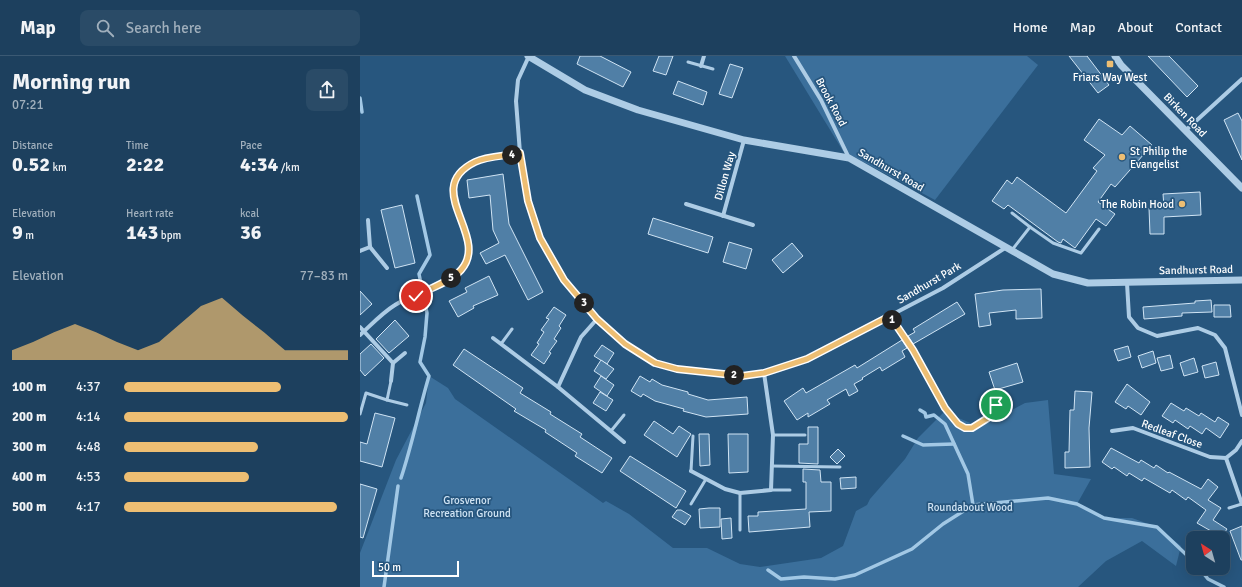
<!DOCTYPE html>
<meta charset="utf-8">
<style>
body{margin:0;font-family:Signika,sans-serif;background:#2a4b67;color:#f1f3f6;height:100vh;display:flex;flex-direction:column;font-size:15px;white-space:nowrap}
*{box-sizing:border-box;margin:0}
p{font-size:13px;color:#a0afbc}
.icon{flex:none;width:22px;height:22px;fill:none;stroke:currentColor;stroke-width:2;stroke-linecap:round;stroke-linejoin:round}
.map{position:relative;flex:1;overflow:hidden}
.drawer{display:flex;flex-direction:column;background:#1d405e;width:360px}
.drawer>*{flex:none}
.needle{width:26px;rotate:323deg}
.tools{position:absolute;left:826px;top:475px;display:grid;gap:8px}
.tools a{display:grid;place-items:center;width:44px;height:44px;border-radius:8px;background:#1d405e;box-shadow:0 4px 16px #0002,0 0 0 1px #3b5973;font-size:20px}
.scale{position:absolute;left:12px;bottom:10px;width:87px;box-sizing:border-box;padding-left:4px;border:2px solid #fff;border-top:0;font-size:11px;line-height:14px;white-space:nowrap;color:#fff;-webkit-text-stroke:3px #27567e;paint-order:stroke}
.pin{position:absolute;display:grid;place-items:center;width:34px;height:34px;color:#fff;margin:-17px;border:2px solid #fff;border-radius:50%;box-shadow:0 1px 4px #0007}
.km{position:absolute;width:20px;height:20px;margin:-10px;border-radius:50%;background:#222;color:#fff;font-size:11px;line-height:20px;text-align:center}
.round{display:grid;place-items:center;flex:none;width:42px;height:42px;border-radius:8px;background:#2a4b67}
.summary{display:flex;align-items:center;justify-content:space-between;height:68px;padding:0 12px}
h1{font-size:22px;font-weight:700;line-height:30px}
.figures{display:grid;grid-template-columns:repeat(3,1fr);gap:6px;height:68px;padding:4px 12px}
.figures div{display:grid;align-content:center}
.figures b{font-size:20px;font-weight:700}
.figures small{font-size:11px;font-weight:400}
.figures p{font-size:11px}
.chart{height:112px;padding:8px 12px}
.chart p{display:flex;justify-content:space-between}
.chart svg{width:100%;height:72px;margin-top:4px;fill:#edbe73;opacity:.7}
ul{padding:0 12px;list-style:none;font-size:13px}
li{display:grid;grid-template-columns:64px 48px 1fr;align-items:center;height:30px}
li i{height:10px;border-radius:5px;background:#edbe73}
header{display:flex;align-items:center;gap:24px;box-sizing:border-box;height:56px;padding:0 20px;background:#1d405e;border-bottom:1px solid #3b5973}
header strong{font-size:19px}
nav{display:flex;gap:22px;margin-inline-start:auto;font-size:14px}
.search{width:280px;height:36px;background:#2a4b67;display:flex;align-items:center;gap:10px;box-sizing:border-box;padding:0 14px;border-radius:8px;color:#a0afbc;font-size:15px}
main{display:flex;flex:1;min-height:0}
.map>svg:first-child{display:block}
.green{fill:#3b6f9b}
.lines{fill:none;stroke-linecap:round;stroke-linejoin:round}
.stream{stroke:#a2c8e5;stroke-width:3.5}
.building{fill:#507fa6;stroke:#d0e4f4}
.service{stroke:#adcce5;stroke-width:3}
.minor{stroke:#adcce5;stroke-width:4}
.tertiary{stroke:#adcce5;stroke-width:7}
.route-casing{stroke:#fff;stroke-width:8}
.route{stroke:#edbe73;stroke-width:5}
.poi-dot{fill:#edbe73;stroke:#27567e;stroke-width:1.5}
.labels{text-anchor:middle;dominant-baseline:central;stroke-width:3.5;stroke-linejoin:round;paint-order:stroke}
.poi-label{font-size:11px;fill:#fff;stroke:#27567e}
.street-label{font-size:11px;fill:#fff;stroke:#27567e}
.park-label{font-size:11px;fill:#d0e4f4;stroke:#27567e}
</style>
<header>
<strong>Map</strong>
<div class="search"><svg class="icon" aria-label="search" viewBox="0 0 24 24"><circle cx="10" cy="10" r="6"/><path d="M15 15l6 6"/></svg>Search here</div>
<nav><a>Home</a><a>Map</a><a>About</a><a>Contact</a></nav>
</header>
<main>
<section class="drawer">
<div class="summary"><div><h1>Morning run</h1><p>07:21</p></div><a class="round"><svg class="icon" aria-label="share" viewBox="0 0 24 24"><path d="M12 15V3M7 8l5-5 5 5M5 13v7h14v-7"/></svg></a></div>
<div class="figures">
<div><p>Distance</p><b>0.52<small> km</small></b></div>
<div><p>Time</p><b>2:22</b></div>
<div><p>Pace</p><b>4:34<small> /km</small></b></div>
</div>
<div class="figures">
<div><p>Elevation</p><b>9<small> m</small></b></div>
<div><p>Heart rate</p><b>143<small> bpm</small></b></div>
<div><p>kcal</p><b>36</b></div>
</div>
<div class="chart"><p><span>Elevation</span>77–83 m</p>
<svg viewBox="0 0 160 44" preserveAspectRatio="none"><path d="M0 44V38L10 33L20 27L30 22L40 27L50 33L60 38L70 33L80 22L90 11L100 6L110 17L120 27L130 38L140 38L150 38L160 38V44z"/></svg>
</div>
<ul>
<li><b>100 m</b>4:37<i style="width:70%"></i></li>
<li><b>200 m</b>4:14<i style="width:100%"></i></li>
<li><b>300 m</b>4:48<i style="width:60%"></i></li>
<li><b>400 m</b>4:53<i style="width:56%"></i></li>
<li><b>500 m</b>4:17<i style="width:95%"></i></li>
</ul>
</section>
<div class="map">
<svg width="882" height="531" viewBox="0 0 882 531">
<rect width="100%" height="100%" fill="#27567e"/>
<g class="green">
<polygon points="425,0 667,0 678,9 575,144 483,95"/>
<polygon points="69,320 88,332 95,343 243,447 246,445 269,458 313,492 347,492 380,508 400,511 461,502 483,490 496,455 507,449 510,443 545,403 558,382 584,356 620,371 665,347 688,344 694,418 731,423 717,448 744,462 772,462 797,471 821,490 816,510 782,485 746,505 718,531 0,531 0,497 36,404 66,347"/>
</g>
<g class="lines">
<g class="stream">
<polyline points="0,42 2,56"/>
<polyline points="560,354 565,357 566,361 574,359 585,368 608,418 613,449"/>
<polyline points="543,380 563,389 594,388"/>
<path d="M41,422C52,389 59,354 69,320L60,306L65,281L67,257L59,218L70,199L57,140"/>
<polyline points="839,512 848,523 864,531"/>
<polyline points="408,514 421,523 444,521 475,523 495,519 552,493 583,468 613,449 688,442 717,448 744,462 797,471 833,505"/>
<polyline points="24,531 38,430"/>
</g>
</g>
<g class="building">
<polygon points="220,0 240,0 271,16 263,31 217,8"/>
<polygon points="299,0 313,0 306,19 293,15"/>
<polygon points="709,0 727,0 749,29 738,37"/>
<polygon points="788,0 809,0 838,30 827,41"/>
<polygon points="370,8 383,12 372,42 359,38"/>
<polygon points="318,25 347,36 343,49 313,38"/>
<polygon points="878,57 882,65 882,104 864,64"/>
<polygon points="739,63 762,79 770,70 792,89 755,131 751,128 738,146 755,158 746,170 736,163 715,192 703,183 701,187 698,186 648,149 644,153 632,145 647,124 652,128 657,121 706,157 737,115 733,112 745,99 724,84"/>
<polygon points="143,118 149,168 183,236 168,244 145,199 126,208 120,197 139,187 133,174 130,139 109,142 107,124"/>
<polygon points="840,136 841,159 804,161 804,178 790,178 789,152 804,151 803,138"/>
<polygon points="42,149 55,207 35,212 21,154"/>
<polygon points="293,162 353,181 348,197 288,178"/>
<polygon points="369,186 392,193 386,213 363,206"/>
<polygon points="432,187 443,200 423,217 412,204"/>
<polygon points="129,220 138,239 113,250 114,252 98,261 89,245 107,236 105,232"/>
<polygon points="681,233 682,262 656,263 656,254 629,257 631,269 619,271 615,238 643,234"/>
<polygon points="0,235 12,248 0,259"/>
<polygon points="851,244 852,256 822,257 822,260 784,263 783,251 835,247 835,245"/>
<polygon points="597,246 605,258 553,288 548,280 555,276 553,273"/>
<polygon points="854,249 870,249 871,261 854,261"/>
<polygon points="194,251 206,259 199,270 201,272 194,283 197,285 189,296 191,297 184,308 171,299 179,288 177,287 184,276 181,274 189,263 186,262"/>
<polygon points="35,264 49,280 29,297 16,283"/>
<polygon points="542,284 547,292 542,295 545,301 522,315 520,311 502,322 503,323 494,328 498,335 489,340 486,333 467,344 470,348 448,361 448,357 437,364 424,345 443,332 446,337 495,309 497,312"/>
<polygon points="11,288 24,302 5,320 0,314 0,298"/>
<polygon points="242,289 254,297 247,308 234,300"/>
<polygon points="768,290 771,301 758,305 754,294"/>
<polygon points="104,293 163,332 160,337 191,356 190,358 222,378 220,381 252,402 242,417 215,400 217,397 185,376 186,374 154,355 156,353 93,309"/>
<polygon points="793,295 796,307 782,312 778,300"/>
<polygon points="810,299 813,312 801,315 797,302"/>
<polygon points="834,302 838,316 824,320 820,307"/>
<polygon points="241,304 254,313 246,323 234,315"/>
<polygon points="856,306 859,319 845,322 842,310"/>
<polygon points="657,307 663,326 635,334 629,316"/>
<polygon points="241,320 254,329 247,340 234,331"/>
<polygon points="280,320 290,326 292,323 302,329 328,336 328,338 348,344 387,341 388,358 346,361 323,355 324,353 295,345 283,338 281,341 271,335"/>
<polygon points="767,328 790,346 781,359 768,350 766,353 755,346"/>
<polygon points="715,335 732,336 729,372 730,411 705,412 705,396 709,396 710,354 714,354"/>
<polygon points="240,336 253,344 246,355 233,347"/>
<polygon points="811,347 824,355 826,352 839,360 841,357 855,366 858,361 869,368 860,382 846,372 842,378 830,370 828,373 815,364 813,367 802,360"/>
<polygon points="15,357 35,362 22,411 0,405 0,386 7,388"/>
<polygon points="294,365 313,378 319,370 331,378 317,401 284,379"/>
<polygon points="448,371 458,371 458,408 439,407 439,388 448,388"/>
<polygon points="339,378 349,378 350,409 340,410"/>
<polygon points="368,378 388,378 388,416 369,417"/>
<polygon points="751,392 779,407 781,404 794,412 796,409 808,417 809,416 841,433 848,423 858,431 848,444 861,452 853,464 867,473 861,482 846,482 851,475 837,467 846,454 828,441 826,444 812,434 810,437 784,422 782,425 769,417 767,420 754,411 752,413 742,406"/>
<polygon points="478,393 485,400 477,408 470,401"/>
<polygon points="270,400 326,435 316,452 260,415"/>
<polygon points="443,413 460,414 461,426 471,426 471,455 449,456 450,471 389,476 388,460 398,460 398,456 446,453 446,426 443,426"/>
<polygon points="496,421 496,432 481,433 480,422"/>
<polygon points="0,428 17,433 3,482 0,481"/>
<polygon points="349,452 360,452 360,471 340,472 339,453"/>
<polygon points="317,454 321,454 331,460 325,469 312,461"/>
<polygon points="371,462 372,482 362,483 361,463"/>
<polygon points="882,470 882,504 881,504 870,475"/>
</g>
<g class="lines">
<g class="service">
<polyline points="328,6 353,13"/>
<polyline points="652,157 670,171"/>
<polyline points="652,194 670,171 693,187 721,197 739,173"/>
<polyline points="141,288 152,273"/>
<polyline points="27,344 47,349"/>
<polyline points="0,358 6,337 27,344 31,325"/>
<polyline points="251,375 264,359"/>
<polyline points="413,379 445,379"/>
<polyline points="412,410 480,411"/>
<polyline points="331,415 333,380"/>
<polyline points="411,434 430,434"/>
<polyline points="380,437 380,474"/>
<polyline points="331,448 346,423"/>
<polyline points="869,452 882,448"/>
</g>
<g class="minor">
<polyline points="169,0 158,24 156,45 160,97 168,145 180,182 204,224 237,263 265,288 295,307 317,313 382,320 404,317 447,303 583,232 645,192"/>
<polyline points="434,0 461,44 489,102"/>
<polyline points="341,10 344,0"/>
<polyline points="825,75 882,23"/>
<polyline points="326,148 393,169"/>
<polyline points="363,160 384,84"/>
<polyline points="8,164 10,191 27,212"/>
<polyline points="0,195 10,191"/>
<polyline points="767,227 769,261 778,272 797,280 838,272 855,279 865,292 882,359"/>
<path d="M530,260L553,294L592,362L605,372H609C624,370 631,359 637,346"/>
<polyline points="0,271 33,307"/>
<path d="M0,279C11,269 22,257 35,249C52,238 89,229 102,213C129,179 61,132 115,106C127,100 146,100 160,97"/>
<polyline points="133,282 198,331 264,386"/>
<polyline points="31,325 33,307 45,297"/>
<polyline points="198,331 221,281 237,263"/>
<polyline points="752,375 773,372 850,401 866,402 876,394 882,385"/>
<polyline points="866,402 882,448"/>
<polyline points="331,415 365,433 380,437 411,434 413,379 404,317"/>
</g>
<g class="tertiary">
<polyline points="168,0 225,34 278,54 384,84 489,102 693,218 728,227 882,224"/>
<polyline points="755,0 761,9 882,132"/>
</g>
</g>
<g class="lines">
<defs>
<path id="route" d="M56,240C70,232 90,226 101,214C131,180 60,133 115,106C127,100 146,100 160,97L168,145L180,182L204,224L237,263L265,288L295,307L317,313L382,320L404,317L447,303L530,260L553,294L585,352L598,368L605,372H612L631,360L636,349"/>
</defs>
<use href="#route" class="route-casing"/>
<use href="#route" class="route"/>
</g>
<g class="poi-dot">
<rect x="746" y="4" width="8" height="8" rx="2"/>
<circle cx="762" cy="101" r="4"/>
<circle cx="822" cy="148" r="4"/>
</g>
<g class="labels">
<g class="poi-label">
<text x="750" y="21">Friars Way West</text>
<text x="770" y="95" text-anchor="start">St Philip the<tspan x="770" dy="13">Evangelist</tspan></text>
<text x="814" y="148" text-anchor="end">The Robin Hood</text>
</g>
<g class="street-label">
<text transform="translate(471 46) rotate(62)">Brook Road</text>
<text transform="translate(825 59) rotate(46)">Birken Road</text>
<text transform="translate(531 114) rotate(30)">Sandhurst Road</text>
<text transform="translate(365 120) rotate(-74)">Dillon Way</text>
<text transform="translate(836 214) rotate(-1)">Sandhurst Road</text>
<text transform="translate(569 227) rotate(-30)">Sandhurst Park</text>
<text transform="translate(812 378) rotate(20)">Redleaf Close</text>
</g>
<g class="park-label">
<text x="107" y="444">Grosvenor<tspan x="107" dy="13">Recreation Ground</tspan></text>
<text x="610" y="451">Roundabout Wood</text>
</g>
</g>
</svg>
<div class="tools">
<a><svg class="needle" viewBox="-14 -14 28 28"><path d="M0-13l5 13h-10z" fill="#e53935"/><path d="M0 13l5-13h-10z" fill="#a0afbc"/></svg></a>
</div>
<div class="scale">50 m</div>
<div class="pin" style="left:636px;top:349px;background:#1e9e55"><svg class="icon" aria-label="arrive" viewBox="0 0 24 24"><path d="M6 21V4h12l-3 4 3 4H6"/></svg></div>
<div class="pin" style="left:56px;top:240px;background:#d93025"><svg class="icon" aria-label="check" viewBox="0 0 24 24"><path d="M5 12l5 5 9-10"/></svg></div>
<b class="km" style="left:532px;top:264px">1</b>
<b class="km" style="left:374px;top:319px">2</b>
<b class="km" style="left:224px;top:247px">3</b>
<b class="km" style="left:152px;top:99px">4</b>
<b class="km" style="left:91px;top:222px">5</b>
</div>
</main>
